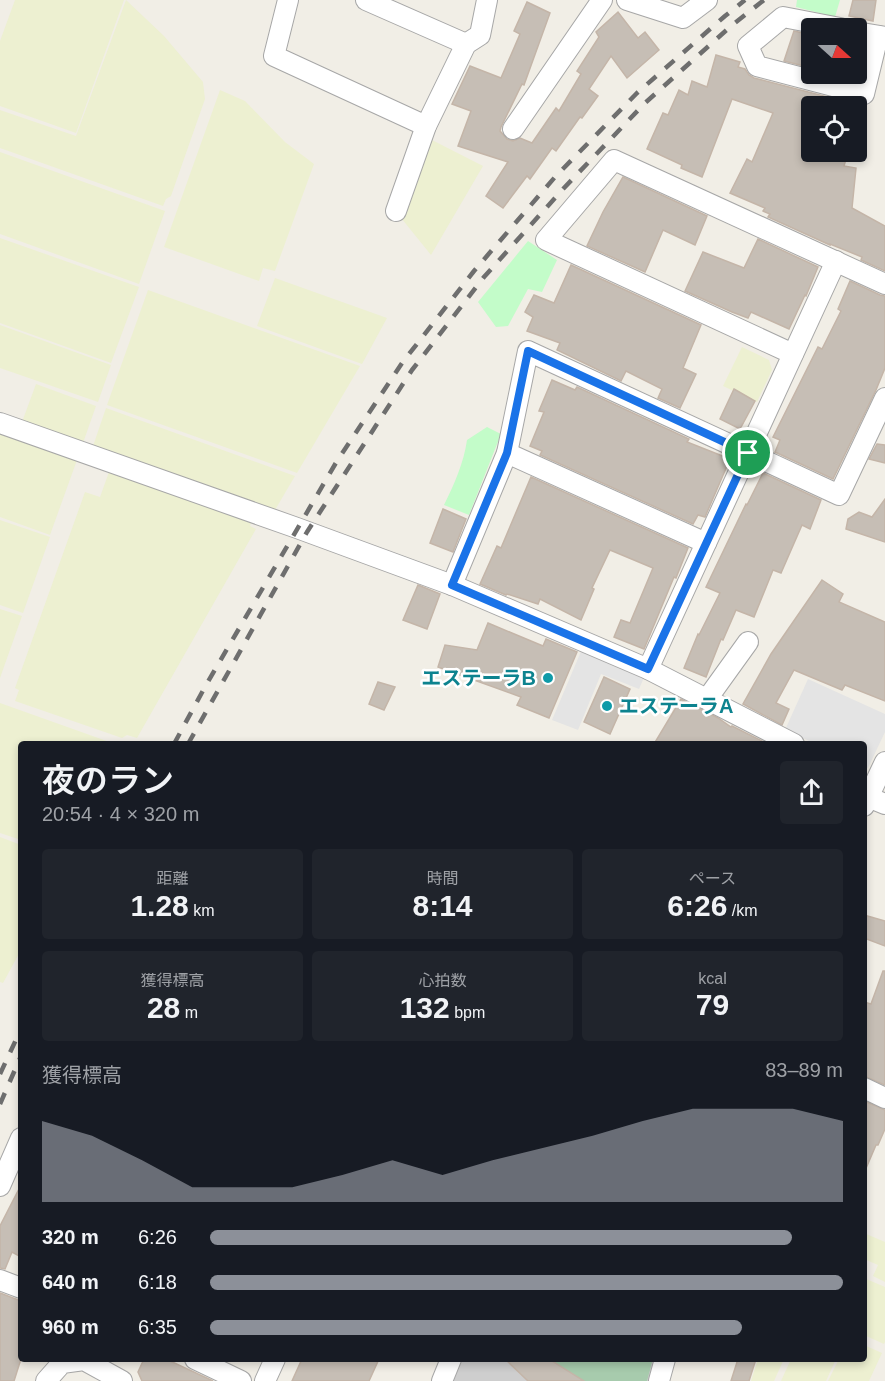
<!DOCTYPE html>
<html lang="ja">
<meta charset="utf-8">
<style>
body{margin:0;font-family:Arial,"Noto Sans JP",sans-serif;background:#20242c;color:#f1f3f6;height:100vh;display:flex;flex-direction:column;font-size:22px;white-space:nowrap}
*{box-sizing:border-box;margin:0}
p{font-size:20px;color:#9ea1a6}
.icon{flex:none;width:33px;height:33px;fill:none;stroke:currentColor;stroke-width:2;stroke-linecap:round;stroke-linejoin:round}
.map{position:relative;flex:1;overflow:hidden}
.side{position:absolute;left:18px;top:741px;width:849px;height:621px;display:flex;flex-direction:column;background:#171b24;border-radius:6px;box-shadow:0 3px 9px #0003}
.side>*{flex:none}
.needle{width:39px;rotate:111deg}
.fabs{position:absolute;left:801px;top:18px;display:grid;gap:12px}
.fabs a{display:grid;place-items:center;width:66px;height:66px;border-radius:6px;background:#171b24;box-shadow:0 3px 9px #0003;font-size:30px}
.pin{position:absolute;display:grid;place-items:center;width:51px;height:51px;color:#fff;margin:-26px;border:3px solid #fff;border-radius:50%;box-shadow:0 2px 6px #0007}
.round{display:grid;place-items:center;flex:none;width:63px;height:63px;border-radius:6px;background:#20242c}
.overview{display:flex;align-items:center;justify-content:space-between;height:102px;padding:0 24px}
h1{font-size:33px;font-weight:600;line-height:45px}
.figures{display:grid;grid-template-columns:repeat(3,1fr);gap:9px;height:102px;padding:6px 24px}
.figures div{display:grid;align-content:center;border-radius:6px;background:#20242c;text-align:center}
.figures b{font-size:30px;font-weight:600}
.figures small{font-size:16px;font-weight:400}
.figures p{font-size:16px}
.chart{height:168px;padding:12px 24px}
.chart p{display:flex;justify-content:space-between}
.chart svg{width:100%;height:108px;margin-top:6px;fill:#8c9099;opacity:.7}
ul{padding:0 24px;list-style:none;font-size:20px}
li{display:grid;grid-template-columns:96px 72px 1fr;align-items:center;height:45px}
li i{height:15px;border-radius:8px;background:#8c9099}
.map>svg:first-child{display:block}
.religious{fill:#cecece}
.farmland{fill:#edf0d1}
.cemetery{fill:#a7cbad}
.park{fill:#c3fcc9}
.parking{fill:#e4e4e4}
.building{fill:#c6beb5;stroke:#c4b5a8;stroke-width:1.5}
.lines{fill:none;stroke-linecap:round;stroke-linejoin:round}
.minor-casing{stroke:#a7a7a7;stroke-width:22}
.minor{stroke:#fff;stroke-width:20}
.rail{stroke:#6e6e6e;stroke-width:4.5;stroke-dasharray:12 12;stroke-linecap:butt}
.route-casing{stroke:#fff;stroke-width:12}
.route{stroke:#1a73e8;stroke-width:8}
.culture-dot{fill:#0f9aa8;stroke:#fff;stroke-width:2}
.labels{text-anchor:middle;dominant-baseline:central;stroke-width:5;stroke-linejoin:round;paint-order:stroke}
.culture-label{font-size:20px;font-weight:bold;fill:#0d838f;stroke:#fff;text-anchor:end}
</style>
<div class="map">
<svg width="885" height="1381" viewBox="0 0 885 1381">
<rect width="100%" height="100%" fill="#f1eee6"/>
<polygon class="religious" points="459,1359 656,1359 650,1381 449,1381"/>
<g class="farmland">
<polygon points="15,0 124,0 76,133 0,106 0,41"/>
<polygon points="126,0 164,36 203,82 205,99 171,196 166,199 163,206 0,148 0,110 76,136"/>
<polygon points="220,90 245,101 285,142 314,164 275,271 263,268 259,281 164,247"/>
<polygon points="432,140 483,166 431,255 402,219"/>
<polygon points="0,152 165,211 139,284 0,234"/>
<polygon points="0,238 139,287 111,363 0,323"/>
<polygon points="275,278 387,318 362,364 257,326"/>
<polygon points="148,290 360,366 297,473 107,405"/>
<polygon points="0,325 111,365 98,402 0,368"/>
<polygon points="742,347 769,360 772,370 757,402 723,386"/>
<polygon points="36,384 96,406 83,443 22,422"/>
<polygon points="106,408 295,476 275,510 93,446"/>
<polygon points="0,434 77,460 50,535 0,517"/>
<polygon points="109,472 251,522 250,526 256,529 137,738 127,735 122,738 15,701 19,690 15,688 85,492 100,497"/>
<polygon points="0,520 50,537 23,613 0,605"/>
<polygon points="0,609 22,616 0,678"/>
<polygon points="0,703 115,744 21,744 21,840 0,833"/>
<polygon points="0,837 21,845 21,950 3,983 0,982"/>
<polygon points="864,1233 885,1242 885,1282 873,1276 878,1265 864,1259"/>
<polygon points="864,1278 885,1287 885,1342 884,1344 864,1335"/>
<polygon points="864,1345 882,1353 869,1381 828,1381 839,1359 864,1359"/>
<polygon points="758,1359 784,1359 774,1381 751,1381"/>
<polygon points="791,1359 836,1359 826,1381 781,1381"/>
</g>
<polygon class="cemetery" points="542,1359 653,1359 647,1381 575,1381"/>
<g class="park">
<polygon points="797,0 840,0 835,17 796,7"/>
<polygon points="528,241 557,260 542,292 528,289 508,326 496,327 478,302"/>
<path d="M487,427L501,434L469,515L444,505C454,485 464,462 467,440Z"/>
</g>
<g class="parking">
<polygon points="582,649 645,675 639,689 601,674 578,730 552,720"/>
<polygon points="808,679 885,714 885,732 868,768 864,766 864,744 816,744 785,730"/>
</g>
<g class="building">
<polygon points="853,0 876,0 873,21 849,16"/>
<polygon points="527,2 550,13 524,85 522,84 501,127 500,131 507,139 513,141 520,138 532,143 556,108 559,111 581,74 577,71 599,37 596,32 618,12 638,38 645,32 659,50 627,78 611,56 589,89 598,96 582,118 580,117 556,151 552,148 530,179 527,176 503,208 486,196 508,162 458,146 471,111 452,104 470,66 501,78 520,34 514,31"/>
<polygon points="794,31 812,35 812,68 784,61"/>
<polygon points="716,55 740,62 738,67 745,69 749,75 754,78 843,101 842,106 812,106 812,152 848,152 844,166 856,168 852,208 885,226 885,271 861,260 862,257 830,244 830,245 768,217 770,214 763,211 765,208 730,193 747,159 752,162 773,113 732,99 702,177 681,168 682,165 647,149 663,113 668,115 679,90 688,95 692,81 707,87"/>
<polygon points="623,177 707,216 695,245 663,230 645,272 587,246 603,212"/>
<polygon points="758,239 818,267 806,296 805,295 789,329 751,312 748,318 732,312 685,291 703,252 744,268"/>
<polygon points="571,265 701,325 683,368 696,374 680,408 658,398 662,389 626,371 621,381 557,350 560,343 527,331 533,317 525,312 534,295 554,303"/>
<polygon points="850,281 880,295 885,296 885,368 876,390 833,479 775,452 780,440 773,437 818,347 822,349 841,311 838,309"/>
<polygon points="552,380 575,390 577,387 689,439 687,442 730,459 705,517 698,515 693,524 540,455 542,451 530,446 544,412 539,411"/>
<polygon points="734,389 755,401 740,429 720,419"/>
<polygon points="877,444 885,445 885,463 869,459"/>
<polygon points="763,473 821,500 810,529 802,525 781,573 773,570 754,617 736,610 723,640 721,639 706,677 684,668 698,634 699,635 720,593 706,587 746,504 747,505"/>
<polygon points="531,477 688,548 676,578 674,577 644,649 614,637 621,620 630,623 653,568 610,550 592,588 594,589 581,620 540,599 538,604 507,594 506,595 480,584 497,546 501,548"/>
<polygon points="885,499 885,542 846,529 848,519 859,512 872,517"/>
<polygon points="443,509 466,519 453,552 430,543"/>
<polygon points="822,580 843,594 839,602 885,622 885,701 845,685 842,690 794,670 776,703 789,709 782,725 743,704 771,654"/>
<polygon points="418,585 440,594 427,629 403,620"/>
<polygon points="488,623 543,646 546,639 577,652 549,718 517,705 521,697 438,667 445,645 477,650"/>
<polygon points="604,677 630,689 610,734 584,722"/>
<polygon points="378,682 395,687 384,710 369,704"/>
<polygon points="681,699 718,718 731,727 732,726 768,744 654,744"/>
<polygon points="864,915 885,921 885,946 864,938"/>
<polygon points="883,971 885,971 885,1085 864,1076 864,1002 871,1004"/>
<polygon points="864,1101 885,1110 885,1129 878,1145 876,1145 864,1173"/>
<polygon points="21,1185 21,1257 12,1252 5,1269 0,1268 0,1226"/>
<polygon points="0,1293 21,1301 21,1359 14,1381 0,1381"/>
<polygon points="144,1359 166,1359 213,1381 142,1381 138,1372"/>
<polygon points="302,1359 379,1359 369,1381 292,1381"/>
<polygon points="505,1359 549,1359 584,1381 528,1381"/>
<polygon points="738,1359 756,1359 749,1381 731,1381"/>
</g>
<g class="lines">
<defs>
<g id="minor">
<polyline points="288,0 274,56 426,126"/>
<polyline points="366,0 466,44"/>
<polyline points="627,0 683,18 707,0"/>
<polyline points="840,28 783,17 748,46 757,66 864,94 878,36"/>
<polyline points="856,32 885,37"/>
<polyline points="513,129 602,0"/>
<polyline points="396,211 426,126 466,44 480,35 487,0"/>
<polyline points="793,354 546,240 614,160 885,284"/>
<polyline points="0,423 297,528 452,585 648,669 794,744"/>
<polyline points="507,453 706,543"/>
<polyline points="452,585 507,453 528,351 839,495 885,398"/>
<polyline points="648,669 836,261"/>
<polyline points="707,699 748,642"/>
<polyline points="868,797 885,804"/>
<polyline points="864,806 885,762"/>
<polyline points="864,1088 885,1098"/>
<polyline points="0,1186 21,1138"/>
<polyline points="0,1280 21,1288"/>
<polyline points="195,1359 241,1381"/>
<polyline points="46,1381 62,1363 84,1360 122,1381"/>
<polyline points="265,1381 275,1359"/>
<polyline points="442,1381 451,1359"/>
<polyline points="659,1381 665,1359"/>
</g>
</defs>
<use href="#minor" class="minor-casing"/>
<use href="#minor" class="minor"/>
<g class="rail">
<polyline points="174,744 206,685 337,461 402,363 474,271 555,177 637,93 725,16 745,0"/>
<polyline points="188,744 307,532 412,370 484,277 564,188 645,103 731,26 764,0"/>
<polyline points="0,1074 21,1029"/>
<polyline points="0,1104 21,1056"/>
</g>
</g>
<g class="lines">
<defs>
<polygon id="route" points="528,351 748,453 648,669 452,585 507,453"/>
</defs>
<use href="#route" class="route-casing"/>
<use href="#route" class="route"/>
</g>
<g class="culture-dot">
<circle cx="548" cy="678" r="6"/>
<circle cx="607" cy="706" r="6"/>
</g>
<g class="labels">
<g class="culture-label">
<text x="536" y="678">エステーラB</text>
<text x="619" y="706" text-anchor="start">エステーラA</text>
</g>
</g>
</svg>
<div class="fabs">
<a><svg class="needle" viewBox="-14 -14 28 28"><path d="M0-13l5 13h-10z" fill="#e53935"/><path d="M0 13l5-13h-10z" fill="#9ea1a6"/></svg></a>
<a><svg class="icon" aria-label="locate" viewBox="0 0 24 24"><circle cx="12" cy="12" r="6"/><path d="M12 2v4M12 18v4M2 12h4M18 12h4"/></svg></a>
</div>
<div class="pin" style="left:748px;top:453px;background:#1e9e55"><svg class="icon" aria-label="arrive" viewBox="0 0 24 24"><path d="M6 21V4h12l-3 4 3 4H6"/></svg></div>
<section class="side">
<div class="overview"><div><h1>夜のラン</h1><p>20:54 · 4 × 320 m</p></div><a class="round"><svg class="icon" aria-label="share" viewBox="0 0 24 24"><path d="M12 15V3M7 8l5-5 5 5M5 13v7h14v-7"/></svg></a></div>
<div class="figures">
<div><p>距離</p><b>1.28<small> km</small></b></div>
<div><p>時間</p><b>8:14</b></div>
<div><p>ペース</p><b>6:26<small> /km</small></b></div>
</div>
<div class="figures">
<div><p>獲得標高</p><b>28<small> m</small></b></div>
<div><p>心拍数</p><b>132<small> bpm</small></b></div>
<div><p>kcal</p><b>79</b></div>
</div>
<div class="chart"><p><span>獲得標高</span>83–89 m</p>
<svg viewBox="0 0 160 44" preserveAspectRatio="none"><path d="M0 44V11L10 17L20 27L30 38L40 38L50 38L60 33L70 27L80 33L90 27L100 22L110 17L120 11L130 6L140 6L150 6L160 11V44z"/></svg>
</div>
<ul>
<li><b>320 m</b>6:26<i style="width:92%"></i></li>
<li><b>640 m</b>6:18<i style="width:100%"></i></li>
<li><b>960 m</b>6:35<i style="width:84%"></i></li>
</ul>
</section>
</div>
